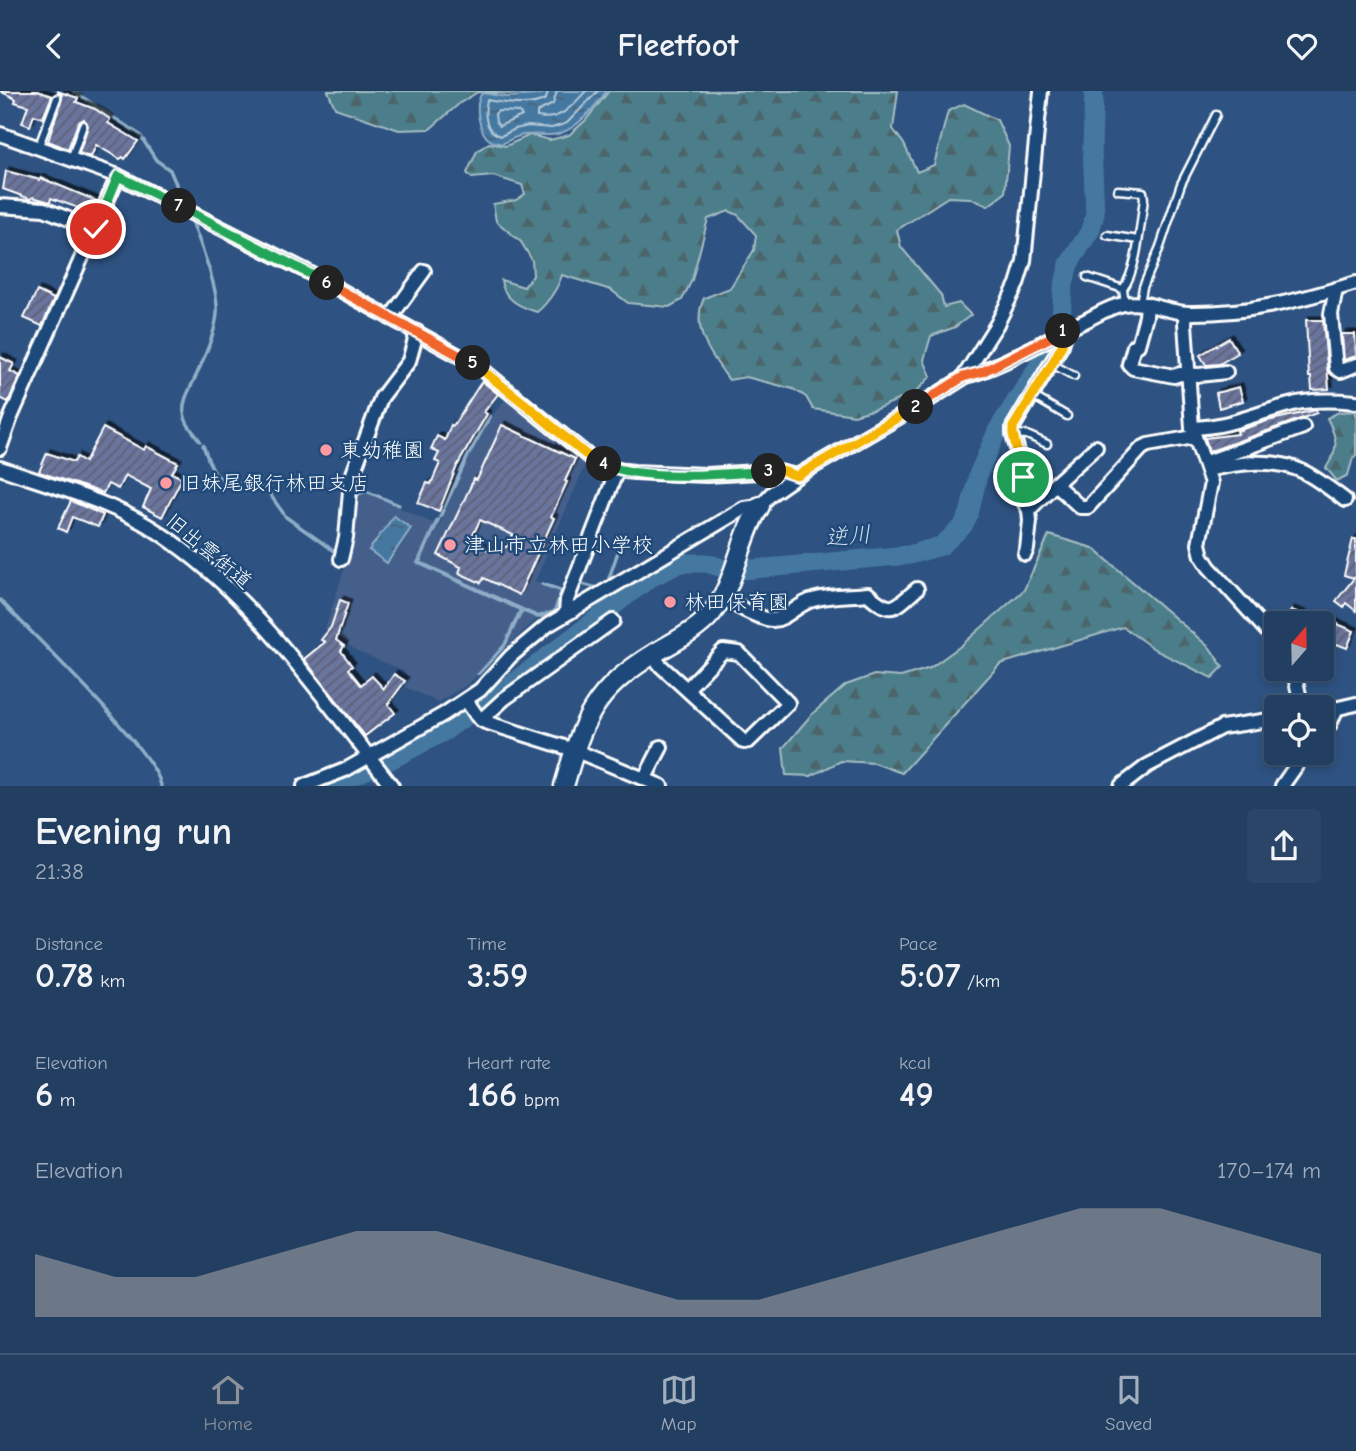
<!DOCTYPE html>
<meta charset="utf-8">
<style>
body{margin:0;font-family:"Comic Neue","Klee One",sans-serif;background:#2a4567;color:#f1f3f6;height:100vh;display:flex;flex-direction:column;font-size:26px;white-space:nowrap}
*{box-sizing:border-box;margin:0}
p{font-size:23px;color:#a2aebd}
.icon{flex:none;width:38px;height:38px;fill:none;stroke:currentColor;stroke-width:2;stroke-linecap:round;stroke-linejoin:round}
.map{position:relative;height:695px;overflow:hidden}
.sheet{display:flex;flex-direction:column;background:#223e61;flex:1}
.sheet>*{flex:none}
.needle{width:46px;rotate:20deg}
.buttons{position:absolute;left:1264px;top:520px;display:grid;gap:14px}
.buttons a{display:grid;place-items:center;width:70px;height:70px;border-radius:7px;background:#223e61;box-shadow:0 4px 10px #0003,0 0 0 2px #3f5776;font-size:35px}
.pin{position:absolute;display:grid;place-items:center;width:60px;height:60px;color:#fff;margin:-30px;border:4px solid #fff;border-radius:50%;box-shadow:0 2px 7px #0007}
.km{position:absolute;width:35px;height:35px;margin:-18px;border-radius:50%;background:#222;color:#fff;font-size:19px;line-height:35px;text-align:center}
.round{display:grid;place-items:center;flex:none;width:74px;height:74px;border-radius:7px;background:#2a4567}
.headline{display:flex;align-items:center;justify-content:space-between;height:119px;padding:0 35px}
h1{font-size:38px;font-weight:800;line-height:52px}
.stats{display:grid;grid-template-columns:repeat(3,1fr);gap:10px;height:119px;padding:7px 35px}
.stats div{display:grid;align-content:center}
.stats b{font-size:35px;font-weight:800}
.stats small{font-size:19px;font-weight:400}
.stats p{font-size:19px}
.chart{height:196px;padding:14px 35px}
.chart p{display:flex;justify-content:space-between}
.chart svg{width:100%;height:126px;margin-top:7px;fill:#8c9099;opacity:.7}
header{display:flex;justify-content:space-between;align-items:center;height:91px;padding:0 35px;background:#223e61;font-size:32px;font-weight:800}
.tab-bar{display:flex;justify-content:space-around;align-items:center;height:98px;border-top:2px solid #3f5776;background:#223e61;font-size:19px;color:#a2aebd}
.tab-bar a{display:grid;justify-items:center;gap:4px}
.tab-bar .active{color:#8c9099}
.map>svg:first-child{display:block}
.built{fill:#445f8b}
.forest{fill:url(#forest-firs);stroke:#a6bec4;stroke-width:2}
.water{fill:url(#water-ripples);stroke:#8faec7;stroke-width:2}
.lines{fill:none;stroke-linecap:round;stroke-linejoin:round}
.shore{stroke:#b4c9d9;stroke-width:2}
.stream{stroke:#8faec7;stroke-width:3.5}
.river{stroke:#4478a1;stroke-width:19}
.building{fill:url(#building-hatch);stroke:#fff;stroke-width:2;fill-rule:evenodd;filter:url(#shadow)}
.lane-casing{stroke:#fff;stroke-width:11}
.street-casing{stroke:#fff;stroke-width:18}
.secondary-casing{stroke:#fff;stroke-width:23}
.lane{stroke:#1f4a7a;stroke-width:6}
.street{stroke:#1f4a7a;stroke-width:12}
.secondary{stroke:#1f4a7a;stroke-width:18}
.split-1-casing{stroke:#fff;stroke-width:14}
.split-2-casing{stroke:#fff;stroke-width:14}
.split-3-casing{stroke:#fff;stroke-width:14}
.split-4-casing{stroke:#fff;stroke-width:14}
.split-5-casing{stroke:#fff;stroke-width:14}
.split-6-casing{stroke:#fff;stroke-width:14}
.split-7-casing{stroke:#fff;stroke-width:14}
.split-8-casing{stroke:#fff;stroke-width:14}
.split-1{stroke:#f5b400;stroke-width:9}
.split-2{stroke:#f0652b;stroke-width:9}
.split-3{stroke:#f5b400;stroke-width:9}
.split-4{stroke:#22a559;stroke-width:9}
.split-5{stroke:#f5b400;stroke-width:9}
.split-6{stroke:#f0652b;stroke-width:9}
.split-7{stroke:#22a559;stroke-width:9}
.split-8{stroke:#22a559;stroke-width:9}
.poi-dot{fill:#ff9aa2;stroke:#1f4a7a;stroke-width:2.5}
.labels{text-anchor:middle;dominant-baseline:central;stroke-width:5;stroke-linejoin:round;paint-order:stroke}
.poi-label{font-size:21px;fill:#fff;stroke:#1f4a7a;text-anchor:start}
.street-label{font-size:21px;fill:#fff;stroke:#1f4a7a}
.water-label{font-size:23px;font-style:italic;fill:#d0dde8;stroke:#1f4a7a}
</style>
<header><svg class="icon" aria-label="back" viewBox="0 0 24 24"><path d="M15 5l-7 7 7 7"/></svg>Fleetfoot<svg class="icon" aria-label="heart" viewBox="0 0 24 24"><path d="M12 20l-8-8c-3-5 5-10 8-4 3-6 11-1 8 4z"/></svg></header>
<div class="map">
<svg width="1356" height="695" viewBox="0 0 1356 695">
<defs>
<pattern id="forest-firs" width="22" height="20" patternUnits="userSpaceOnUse" patternTransform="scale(1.75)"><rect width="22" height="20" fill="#4c7e8a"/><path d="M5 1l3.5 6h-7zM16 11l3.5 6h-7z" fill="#4c656b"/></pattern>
<pattern id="water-ripples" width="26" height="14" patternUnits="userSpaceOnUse" patternTransform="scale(1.75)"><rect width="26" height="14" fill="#4478a1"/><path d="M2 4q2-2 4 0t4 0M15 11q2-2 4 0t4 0" fill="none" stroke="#486276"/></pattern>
<pattern id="building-hatch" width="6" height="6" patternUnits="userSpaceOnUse" patternTransform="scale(1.75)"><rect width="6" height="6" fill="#6b749d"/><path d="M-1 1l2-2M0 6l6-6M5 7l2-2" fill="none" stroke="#5c6074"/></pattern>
<filter id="shadow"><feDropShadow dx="3.5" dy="-3.5" stdDeviation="0" flood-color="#0009"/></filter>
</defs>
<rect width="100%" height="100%" fill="#2e5281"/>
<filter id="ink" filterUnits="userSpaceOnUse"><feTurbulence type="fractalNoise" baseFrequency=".0143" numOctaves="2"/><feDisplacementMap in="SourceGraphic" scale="14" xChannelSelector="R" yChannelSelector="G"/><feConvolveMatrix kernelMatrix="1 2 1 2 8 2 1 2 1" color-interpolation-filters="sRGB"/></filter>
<g filter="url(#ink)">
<polygon class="built" points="509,304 583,367 584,377 535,490 565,502 558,519 534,530 468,593 438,611 405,596 409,589 404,580 357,560 325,538 347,469 351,439 352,405 364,400 439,435 469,367 491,326"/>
<g class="forest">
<polygon points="328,0 544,0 512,3 478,1 460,12 430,38 399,39 335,17"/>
<path d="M609,0H898L893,38L904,53L917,81L934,74L948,20L964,13L997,29L1009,55L1005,102L988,115L970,107L948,106L897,139L901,156L941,204L944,216L959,212L971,224L955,236L931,245L924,269L931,285L915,302L876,318L854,324L813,318L806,306L793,298L746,286L729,289C711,264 690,238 704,207L730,197L754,159L756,144L738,124L729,120L708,128L692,189L682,209L669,216L628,212L611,199L562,184C558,197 548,212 537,221C520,216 503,208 501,189L524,196L533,185L532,169L521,151L496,130L493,113L516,109L525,103L522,94L493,85L472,87L467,82L477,60L489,52L506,55L530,44L550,49L569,44L585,30Z"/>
<path d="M1356,320V364L1353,367L1348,384L1337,390L1326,377C1339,357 1338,349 1327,327L1339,321Z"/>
<polygon points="1049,444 1093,457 1210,557 1223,576 1212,587 1157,560 1123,536 1000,573 902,682 874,672 841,670 811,685 786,684 783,657 812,623 846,594 874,584 901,586 930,577 962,554 1024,499"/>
</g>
<g class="water">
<path d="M552,0H607C593,17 575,43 551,44C527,44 525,40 502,53C498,52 494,51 491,50C478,42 474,13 482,2L507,6L537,4Z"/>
<polygon points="394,425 411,437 387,472 369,459"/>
<polygon points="437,428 439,429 420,471 538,525 554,520 561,499 563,500 555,521 538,527 522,520 505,555 479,583 478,583 504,554 520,519 417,472"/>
</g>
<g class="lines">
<g class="shore">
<path d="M548,0L546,8C529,17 505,12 487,9C484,22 484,41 501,45L515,38L528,35L552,37L567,32L598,0"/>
<path d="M557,0L553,13L537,21V26C561,30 571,16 586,0"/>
<polygon points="498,20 519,21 522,25 499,35 496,31 495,23"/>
</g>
<g class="stream">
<polyline points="73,0 140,44 156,69 170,79 184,112"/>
<path d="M191,127C199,150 216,191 217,215C219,233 203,270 195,287C190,298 182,310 184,322C185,333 194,341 200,350"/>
<polyline points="203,354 209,371 217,385 229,392 255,394 266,398 286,426 338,463"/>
<polyline points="354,405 366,400 399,414"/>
<polyline points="440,426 468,365 490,325"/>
<polyline points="349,467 354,424"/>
<polyline points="611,491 609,487 621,452"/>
<polyline points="578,492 601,498"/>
<polyline points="542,493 560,499"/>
<polyline points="609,504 618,516"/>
<path d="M0,509C28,539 158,663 161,695"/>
<polyline points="496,603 497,604"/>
</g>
<polyline class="river" points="329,695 390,669 445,640 518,588 650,487 681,472 706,472 726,478 742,479 909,464 941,455 963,435 969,423 978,384 997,340 1051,256 1061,227 1063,197 1069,173 1090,140 1095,123 1092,56 1094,0"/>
</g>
<g class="building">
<polygon points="0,0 37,0 52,5 43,27 34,24 30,35 22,32 28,15 15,11 16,8"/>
<polygon points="57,0 78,7 76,11 95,18 110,28 108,32 138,50 125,68 123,66 120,68 96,54 91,66 79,62 88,35 84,28 78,32 68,58 48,50 62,8 62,4"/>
<polygon points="6,80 40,89 41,87 97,110 92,122 51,107 50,111 33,106 30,108 3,98"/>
<polygon points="37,200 54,208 42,235 24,227"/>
<polygon points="1306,229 1323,229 1329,298 1312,299 1311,286 1309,286"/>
<polygon points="1342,243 1355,243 1356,265 1344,269"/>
<polygon points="1229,247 1238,262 1219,273 1206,274 1200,264"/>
<polygon points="0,266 14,273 10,280 20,285 8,311 0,307"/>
<polygon points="482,290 498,303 484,321 487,323 457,375 439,420 418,412 427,392 431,393 440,372 435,370 439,362 431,358 437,345 445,349 451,334 453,335"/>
<polygon points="1239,296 1243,310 1219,317 1216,302"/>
<polygon points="1316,319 1317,322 1303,327 1216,358 1209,360 1205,347 1238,343 1237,340 1267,330"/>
<path d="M502,334L575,368L565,390L567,391L551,426L554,427L519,504L484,487L481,492L459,482L461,476L438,464L474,388L477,389ZM480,429L513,444L508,455L492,461L470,450Z"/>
<polygon points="103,337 144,359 146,355 178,372 172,382 182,387 162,426 143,416 151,398 125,384 118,398 108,393 103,402 39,381 47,362 74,371 77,366 85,371"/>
<polygon points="71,410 103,424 98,436 72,426 66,441 58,437"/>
<polygon points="1353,448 1356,448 1356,520 1346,512 1344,516 1336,510 1354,487 1344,484"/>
<polygon points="340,509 348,512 336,549 344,555 341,560 352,575 348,578 361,594 372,585 384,598 394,583 405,590 388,613 395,622 365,645 304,568 325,551 321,549 331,536"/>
<polygon points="1291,519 1321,530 1321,526 1354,540 1347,557 1321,547 1321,532 1287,532"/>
</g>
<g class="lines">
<defs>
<g id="lane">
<polyline points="38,57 57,7"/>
<polyline points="71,68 83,34"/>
<path d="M1118,99L1143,101L1144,108C1140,134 1138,177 1123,198L1125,212"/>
<polyline points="1107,144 1138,149"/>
<polyline points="1087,186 1123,198"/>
<polyline points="1140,212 1143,196 1160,156 1181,93 1216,24"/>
<polyline points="1052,273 1074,285"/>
<polyline points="1031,304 1067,325"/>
<polyline points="1013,343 1027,344 1047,353"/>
</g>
<g id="street">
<polyline points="0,43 118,85 306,180 479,276 593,369 617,379 634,381 707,384 774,380 797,385"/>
<polyline points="0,115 44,118 96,139"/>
<polyline points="1336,198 1331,223 1336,277 1341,280 1356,274"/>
<polyline points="1147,213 1146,225 1138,254 1134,255 1129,273 1133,277 1174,285 1180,283 1199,284 1226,281"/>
<polyline points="1186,222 1185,232 1192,337 1211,392 1199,453 1202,465 1209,476 1276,550"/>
<polyline points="390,227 424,180"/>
<path d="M963,286C1005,275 1045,248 1085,230C1097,224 1110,215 1124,213C1146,209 1166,221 1187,222C1249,223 1298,210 1356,192"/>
<path d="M1192,337C1229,336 1254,323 1289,314C1310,308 1334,309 1356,311"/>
<polyline points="0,357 11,326 118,85"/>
<path d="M0,377C51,395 113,411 158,441C255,505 321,605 392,695"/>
<path d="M1207,379C1238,372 1274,366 1304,381C1319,389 1332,399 1345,409"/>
<polyline points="1207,379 1210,370 1303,336"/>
<polyline points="1055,393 1096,356"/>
<polyline points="1029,419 1055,393 1080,416 1088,416 1142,357 1148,354 1194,346"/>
<polyline points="1025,463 1027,458 1030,430 1029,419 1020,404 1023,379 1013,343 1013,336 1062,254 1066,239"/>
<polyline points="341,468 346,447 351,388 381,307 409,270 417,241"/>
<path d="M722,507C734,513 760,529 773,529C788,528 798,512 813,509C830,504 850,505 868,503C892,525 895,517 917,498"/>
<polyline points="566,522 567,509 617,379"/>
<polyline points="652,564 661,575 744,651 749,650 788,612 739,562 723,560 687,598"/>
<polyline points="1293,578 1302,616"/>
<polyline points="466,609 477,625 485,631 574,659 661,695"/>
<polyline points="1321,621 1356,613"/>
<polyline points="481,629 504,608 613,530"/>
<polyline points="1321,644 1330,633 1336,619"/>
<polyline points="645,687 661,656"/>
<polyline points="304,695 345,679 444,623 480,599 511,565 548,534 744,417 760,415 771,403 797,385 930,308 963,287 997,233 1017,193 1024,170 1041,0"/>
<polyline points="1121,695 1147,675 1222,636 1276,628"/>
<polyline points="1282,695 1305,662"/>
</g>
<path id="secondary" d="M564,695C583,628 593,600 655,562C675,550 697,540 712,522C737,490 739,448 760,415"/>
</defs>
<use href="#lane" class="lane-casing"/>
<use href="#street" class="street-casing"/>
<use href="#secondary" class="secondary-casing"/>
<use href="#lane" class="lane"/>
<use href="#street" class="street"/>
<use href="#secondary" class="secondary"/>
</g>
</g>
<g class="lines" filter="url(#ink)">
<defs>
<polyline id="split-1" points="1023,386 1013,343 1013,336 1052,273 1062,254 1066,239 1063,240"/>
<polyline id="split-2" points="916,316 963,286 982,281 1063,240"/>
<polyline id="split-3" points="769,380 782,380 797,385 916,316"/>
<path id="split-4" d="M604,373C644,391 724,383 769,380"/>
<polyline id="split-5" points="473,272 529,316 585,363 604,373"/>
<polyline id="split-6" points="327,192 473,272"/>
<polyline id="split-7" points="179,115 327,192"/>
<polyline id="split-8" points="96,138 118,85 179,115"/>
</defs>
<use href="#split-1" class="split-1-casing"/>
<use href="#split-2" class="split-2-casing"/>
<use href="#split-3" class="split-3-casing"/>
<use href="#split-4" class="split-4-casing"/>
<use href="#split-5" class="split-5-casing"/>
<use href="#split-6" class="split-6-casing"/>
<use href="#split-7" class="split-7-casing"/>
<use href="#split-8" class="split-8-casing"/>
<use href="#split-1" class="split-1"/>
<use href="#split-2" class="split-2"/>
<use href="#split-3" class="split-3"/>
<use href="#split-4" class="split-4"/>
<use href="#split-5" class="split-5"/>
<use href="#split-6" class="split-6"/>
<use href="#split-7" class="split-7"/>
<use href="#split-8" class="split-8"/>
</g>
<g class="poi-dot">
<circle cx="326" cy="359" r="7"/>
<circle cx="166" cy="392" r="7"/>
<circle cx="450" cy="454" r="7"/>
<circle cx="670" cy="511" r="7"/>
</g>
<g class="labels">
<g class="poi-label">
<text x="340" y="359">東幼稚園</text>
<text x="180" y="392">旧妹尾銀行林田支店</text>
<text x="464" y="454">津山市立林田小学校</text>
<text x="684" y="511">林田保育園</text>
</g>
<g class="street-label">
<text transform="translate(209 460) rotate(40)">旧出雲街道</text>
</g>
<g class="water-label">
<text transform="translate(848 445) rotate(-5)">逆川</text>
</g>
</g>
</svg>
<div class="buttons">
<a><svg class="needle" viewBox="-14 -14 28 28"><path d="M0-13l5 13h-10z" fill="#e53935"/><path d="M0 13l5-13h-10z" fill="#a2aebd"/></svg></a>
<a><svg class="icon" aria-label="locate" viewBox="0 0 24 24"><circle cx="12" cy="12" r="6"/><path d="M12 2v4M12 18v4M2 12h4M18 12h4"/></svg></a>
</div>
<div class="pin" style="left:1023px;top:386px;background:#1e9e55"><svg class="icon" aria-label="arrive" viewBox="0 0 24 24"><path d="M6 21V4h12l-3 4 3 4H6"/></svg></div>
<div class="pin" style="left:96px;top:138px;background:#d93025"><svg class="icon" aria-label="check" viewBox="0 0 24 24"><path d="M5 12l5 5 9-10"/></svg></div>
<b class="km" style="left:1063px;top:240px">1</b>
<b class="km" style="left:916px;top:316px">2</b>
<b class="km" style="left:769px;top:380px">3</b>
<b class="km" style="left:604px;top:373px">4</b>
<b class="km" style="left:473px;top:272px">5</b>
<b class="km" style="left:327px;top:192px">6</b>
<b class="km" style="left:179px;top:115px">7</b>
</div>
<section class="sheet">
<div class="headline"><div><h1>Evening run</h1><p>21:38</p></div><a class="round"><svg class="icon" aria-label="share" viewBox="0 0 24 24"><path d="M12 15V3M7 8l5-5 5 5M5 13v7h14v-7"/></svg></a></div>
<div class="stats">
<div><p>Distance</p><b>0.78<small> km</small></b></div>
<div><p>Time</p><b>3:59</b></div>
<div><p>Pace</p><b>5:07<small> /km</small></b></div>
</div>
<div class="stats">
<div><p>Elevation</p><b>6<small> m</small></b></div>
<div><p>Heart rate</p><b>166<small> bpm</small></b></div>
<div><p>kcal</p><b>49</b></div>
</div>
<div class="chart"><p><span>Elevation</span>170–174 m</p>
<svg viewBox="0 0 160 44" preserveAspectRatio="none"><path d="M0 44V22L10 30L20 30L30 22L40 14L50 14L60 22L70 30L80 38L90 38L100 30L110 22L120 14L130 6L140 6L150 14L160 22V44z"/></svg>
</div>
</section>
<nav class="tab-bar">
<a class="active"><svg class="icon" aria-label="home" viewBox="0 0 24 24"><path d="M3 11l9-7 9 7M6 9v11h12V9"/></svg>Home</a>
<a><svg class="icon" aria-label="map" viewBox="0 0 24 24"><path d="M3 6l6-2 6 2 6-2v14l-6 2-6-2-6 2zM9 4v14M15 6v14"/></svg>Map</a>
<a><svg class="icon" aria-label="saved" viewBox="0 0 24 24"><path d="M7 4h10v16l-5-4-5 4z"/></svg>Saved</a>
</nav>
